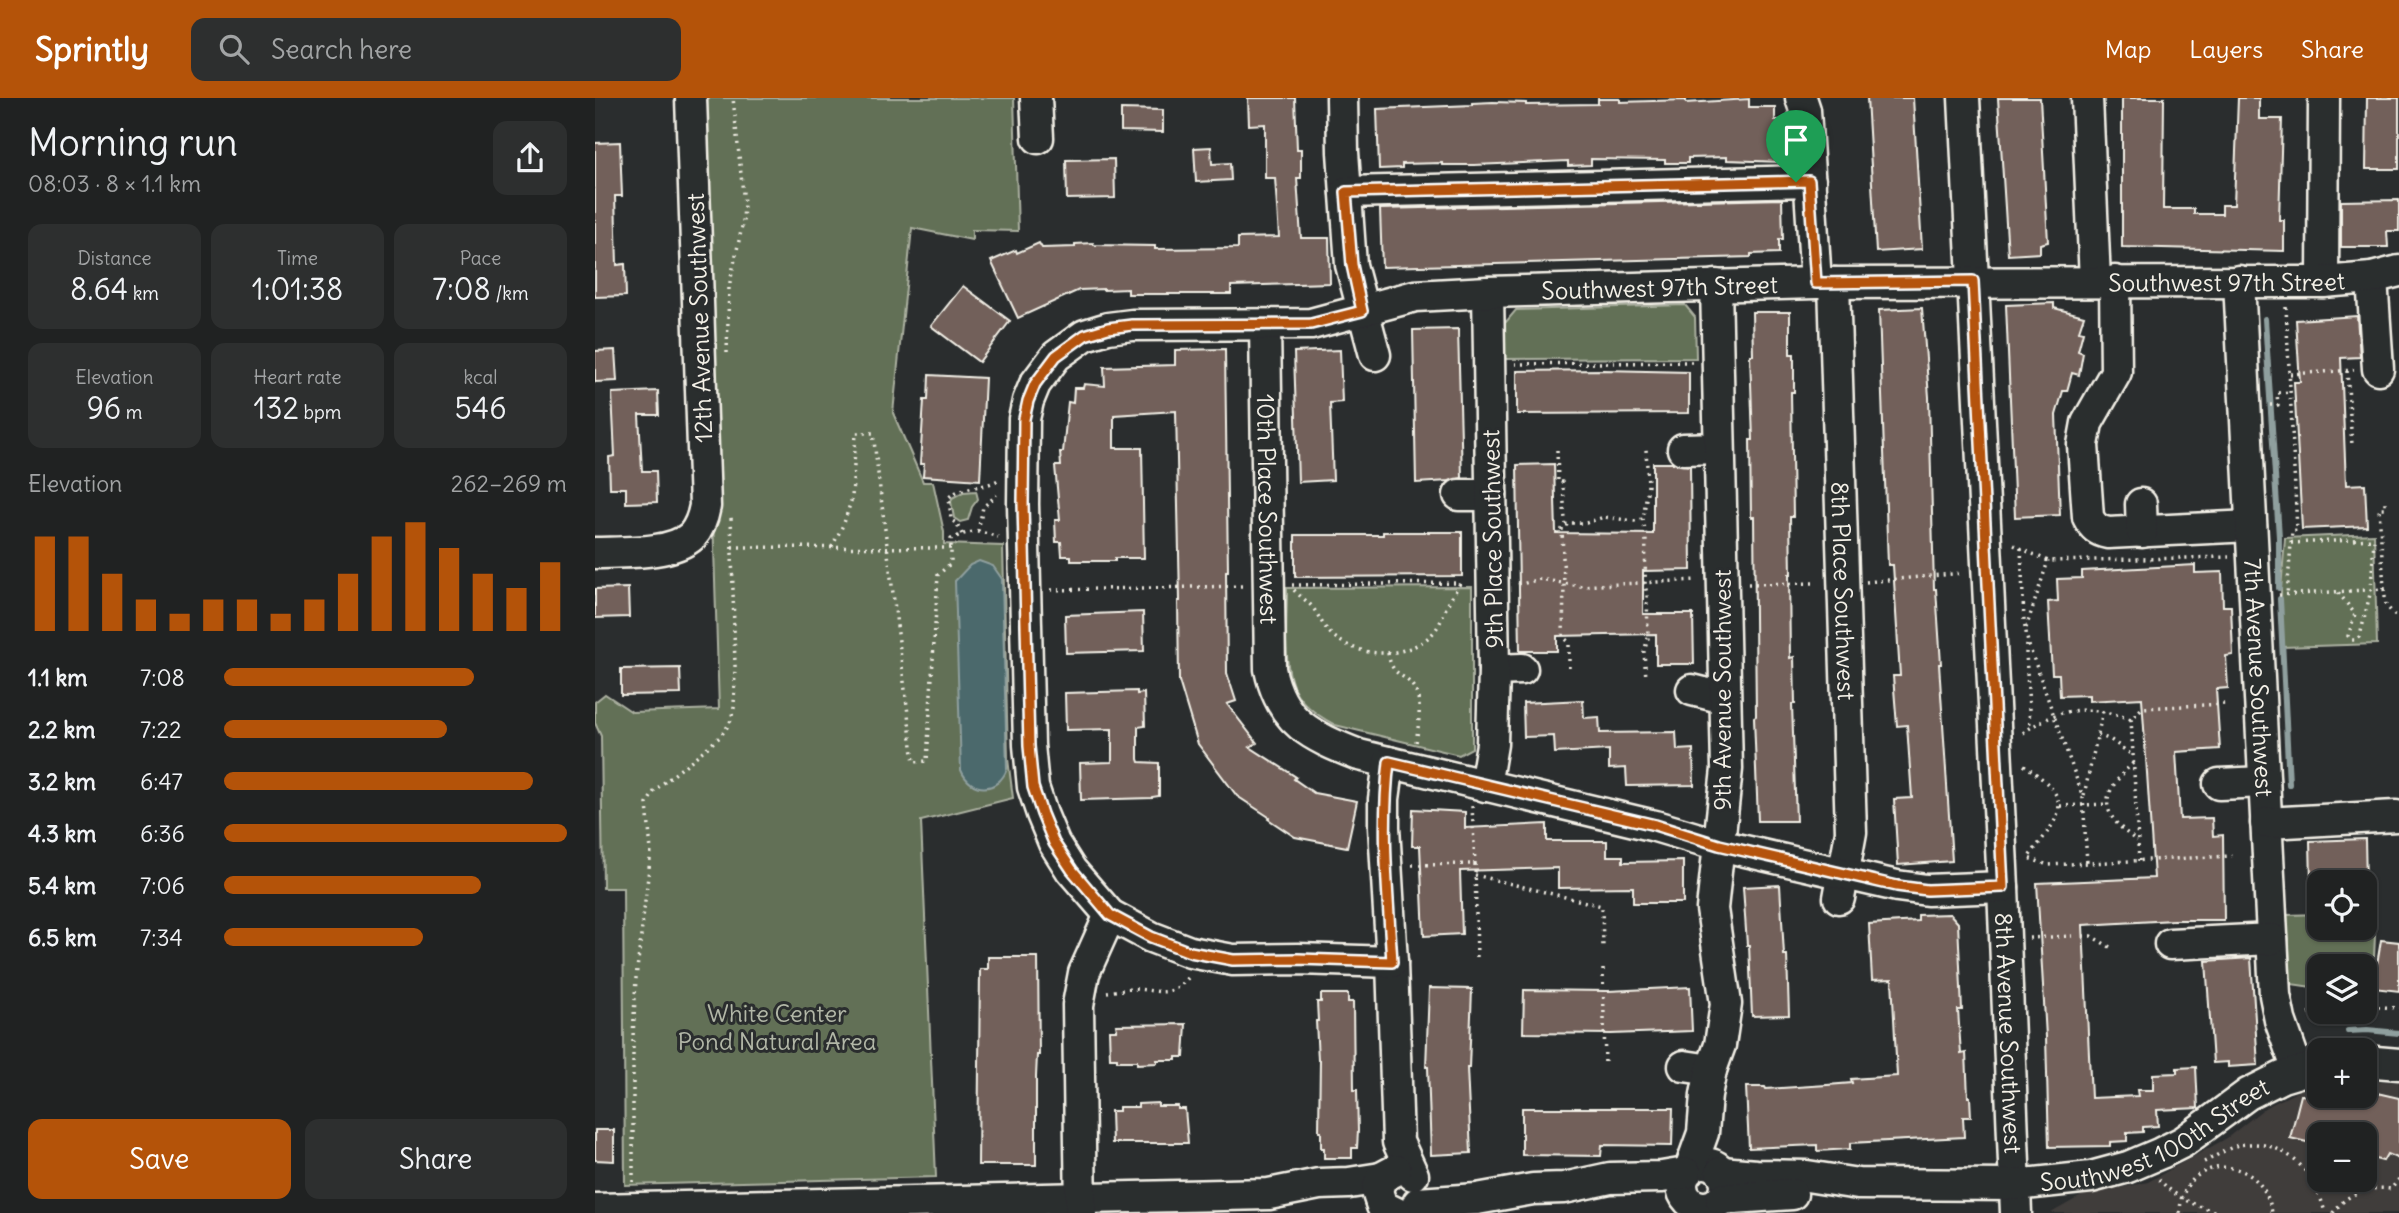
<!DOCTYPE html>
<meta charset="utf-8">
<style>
body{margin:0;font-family:Delius,sans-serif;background:#2d2f2f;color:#f1f3f6;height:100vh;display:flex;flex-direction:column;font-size:26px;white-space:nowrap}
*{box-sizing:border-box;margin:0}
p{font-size:23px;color:#a2a4a5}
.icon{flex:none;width:38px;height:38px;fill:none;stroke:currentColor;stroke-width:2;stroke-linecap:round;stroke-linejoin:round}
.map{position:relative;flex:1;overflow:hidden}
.sheet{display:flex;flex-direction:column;background:#202222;width:595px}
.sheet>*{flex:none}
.buttons{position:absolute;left:1712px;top:772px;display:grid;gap:14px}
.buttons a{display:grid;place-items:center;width:70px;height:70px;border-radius:14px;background:#202222;box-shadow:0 2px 5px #0004,0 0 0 2px #3d3f40;font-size:35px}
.pin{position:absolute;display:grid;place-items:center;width:60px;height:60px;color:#fff;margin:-72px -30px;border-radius:50% 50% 50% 0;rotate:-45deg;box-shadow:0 0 7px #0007}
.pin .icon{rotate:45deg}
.round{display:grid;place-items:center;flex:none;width:74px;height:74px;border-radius:14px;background:#2d2f2f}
.overview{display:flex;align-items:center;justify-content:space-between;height:119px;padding:0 28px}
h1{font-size:38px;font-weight:600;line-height:52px}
.metrics{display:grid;grid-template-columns:repeat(3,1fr);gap:10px;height:119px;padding:7px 28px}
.metrics div{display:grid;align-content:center;border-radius:14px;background:#2d2f2f;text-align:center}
.metrics b{font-size:30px;font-weight:600}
.metrics small{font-size:19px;font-weight:400}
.metrics p{font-size:19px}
.chart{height:196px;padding:14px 28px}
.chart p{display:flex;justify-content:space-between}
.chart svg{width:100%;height:126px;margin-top:7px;stroke:#b45309;stroke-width:6}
.action{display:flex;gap:14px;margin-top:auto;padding:14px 28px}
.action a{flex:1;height:80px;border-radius:14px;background:#b45309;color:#fff;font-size:28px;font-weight:600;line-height:80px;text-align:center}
.action a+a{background:#2d2f2f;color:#f1f3f6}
ul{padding:0 28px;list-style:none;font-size:23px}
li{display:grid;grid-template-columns:112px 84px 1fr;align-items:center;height:52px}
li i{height:18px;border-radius:9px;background:#b45309}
header{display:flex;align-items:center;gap:42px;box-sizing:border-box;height:98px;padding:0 35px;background:#b45309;color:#fff}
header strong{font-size:33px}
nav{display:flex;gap:38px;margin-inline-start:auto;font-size:24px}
.search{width:490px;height:63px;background:#2d2f2f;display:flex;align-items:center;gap:18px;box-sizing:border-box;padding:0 24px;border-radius:14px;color:#a2a4a5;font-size:26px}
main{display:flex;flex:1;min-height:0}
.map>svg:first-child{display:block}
.built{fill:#403c3b;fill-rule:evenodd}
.green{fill:#627057;stroke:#abb0a0;stroke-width:2}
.water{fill:#4b696c;stroke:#8f9f9e;stroke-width:2}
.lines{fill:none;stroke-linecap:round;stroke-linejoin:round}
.stream{stroke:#8f9f9e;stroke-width:6}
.building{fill:#72605a;stroke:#f4f1e8;stroke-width:2}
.minor-casing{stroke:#f4f1e8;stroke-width:35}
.path{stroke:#f4f1e8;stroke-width:3.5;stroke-dasharray:2 5;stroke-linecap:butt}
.minor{stroke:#2a2d2e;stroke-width:30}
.route-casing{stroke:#fff;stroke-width:14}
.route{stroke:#b45309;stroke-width:9}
.labels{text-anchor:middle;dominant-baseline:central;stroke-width:6;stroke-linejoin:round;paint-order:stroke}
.street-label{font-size:24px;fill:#f4f1e8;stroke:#2a2d2e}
.park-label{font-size:24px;fill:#b2b7a7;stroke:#2a2d2e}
</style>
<header>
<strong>Sprintly</strong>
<div class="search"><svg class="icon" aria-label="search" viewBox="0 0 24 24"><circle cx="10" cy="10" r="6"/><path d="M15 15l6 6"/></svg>Search here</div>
<nav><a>Map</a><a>Layers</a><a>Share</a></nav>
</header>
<main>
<section class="sheet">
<div class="overview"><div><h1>Morning run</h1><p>08:03 · 8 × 1.1 km</p></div><a class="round"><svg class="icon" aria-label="share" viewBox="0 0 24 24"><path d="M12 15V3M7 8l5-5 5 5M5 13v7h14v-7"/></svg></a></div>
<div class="metrics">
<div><p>Distance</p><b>8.64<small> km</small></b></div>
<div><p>Time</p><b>1:01:38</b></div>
<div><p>Pace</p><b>7:08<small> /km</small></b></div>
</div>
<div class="metrics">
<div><p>Elevation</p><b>96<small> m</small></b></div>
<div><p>Heart rate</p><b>132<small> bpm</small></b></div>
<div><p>kcal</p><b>546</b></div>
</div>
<div class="chart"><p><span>Elevation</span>262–269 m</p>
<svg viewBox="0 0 160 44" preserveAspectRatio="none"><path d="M5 44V11M15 44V11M25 44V24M35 44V33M45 44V38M55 44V33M65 44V33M75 44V38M85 44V33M95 44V24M105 44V11M115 44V6M125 44V15M135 44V24M145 44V29M155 44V20"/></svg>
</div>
<ul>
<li><b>1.1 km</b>7:08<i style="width:73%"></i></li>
<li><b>2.2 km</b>7:22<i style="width:65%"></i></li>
<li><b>3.2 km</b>6:47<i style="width:90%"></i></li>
<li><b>4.3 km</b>6:36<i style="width:100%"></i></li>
<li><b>5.4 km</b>7:06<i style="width:75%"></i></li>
<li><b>6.5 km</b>7:34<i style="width:58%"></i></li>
</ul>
<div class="action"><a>Save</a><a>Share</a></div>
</section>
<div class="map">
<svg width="1804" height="1115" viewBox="0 0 1804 1115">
<rect width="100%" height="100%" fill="#2a2d2e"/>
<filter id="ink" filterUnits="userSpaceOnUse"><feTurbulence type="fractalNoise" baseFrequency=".0143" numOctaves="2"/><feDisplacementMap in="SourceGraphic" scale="14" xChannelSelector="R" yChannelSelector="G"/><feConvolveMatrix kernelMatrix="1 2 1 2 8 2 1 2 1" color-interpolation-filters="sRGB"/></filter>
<g filter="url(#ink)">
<path class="built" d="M1769,982L1804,984V1115H1456L1486,1098L1553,1084L1632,1040L1671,1009L1708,991L1724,987V998H1769ZM1724,1036H1769V1082H1724Z"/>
<g class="green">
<polygon points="105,0 419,0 423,133 377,132 377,142 317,130 298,315 328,384 338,384 349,434 349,446 408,448 413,661 418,700 326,723 341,1079 30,1087 28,790 8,790 6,638 0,625 0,604 10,596 37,614 124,611"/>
<polygon points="1090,207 1100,219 1101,260 910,261 910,225 921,212"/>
<polygon points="381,393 383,401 377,409 373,422 365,424 359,420 356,404 357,400 368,394"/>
<polygon points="1779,436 1782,546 1687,549 1686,492 1690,440"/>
<path d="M877,489V650L864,657L740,627C723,618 703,605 697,585C688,559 692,519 692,490Z"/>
<polygon points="1769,814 1781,814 1777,906 1769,906 1769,868 1724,868 1724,890 1696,886 1692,817 1724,816 1724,830 1769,830"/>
</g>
<path class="water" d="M384,463L398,468L407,481L412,671C403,695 376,696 366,672L360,483L375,467Z"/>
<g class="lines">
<g class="stream">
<polyline points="1670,221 1684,439 1684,490"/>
<polyline points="1685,501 1694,686"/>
<polyline points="1753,933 1772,932 1804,935"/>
</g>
</g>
<g class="building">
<polygon points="653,0 700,0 702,51 706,51 706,80 702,80 706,140 734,140 735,185 636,188 636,196 533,196 533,191 509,192 509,191 484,192 423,220 396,163 421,152 422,155 444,145 447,150 480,149 480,146 498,145 499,147 560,148 560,151 643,150 643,140 684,139 680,80 670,80 670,26 654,27"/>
<polygon points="1272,0 1318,0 1327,151 1281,154"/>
<polygon points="1403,0 1445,0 1453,144 1445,146 1445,155 1413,157"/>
<polygon points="1527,0 1569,0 1568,111 1599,111 1599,116 1627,116 1627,107 1639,107 1643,0 1664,0 1664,21 1687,21 1684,122 1689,122 1689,153 1527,149"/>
<polygon points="1772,0 1804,0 1804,71 1771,71"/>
<polygon points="1003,1 1025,1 1025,4 1091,2 1091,5 1154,1 1154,9 1180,9 1180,22 1185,22 1186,64 1132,62 1132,59 1093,60 1093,65 1070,65 1070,62 996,61 996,67 973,68 973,63 879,67 847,67 847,65 807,66 807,70 784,71 782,11 877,7 877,5 898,4 931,5 931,7 1003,6"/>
<polygon points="526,11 568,12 568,34 526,33"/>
<polygon points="25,44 27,98 20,98 22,167 30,166 31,198 0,199 0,45"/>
<polygon points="616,49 617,66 635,65 636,82 601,84 599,50"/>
<polygon points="519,61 520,100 472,101 471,62"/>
<polygon points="1187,101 1188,141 1184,141 1184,155 1156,156 1156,159 787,169 785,111"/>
<polygon points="1804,102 1804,133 1792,133 1793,149 1746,149 1746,103"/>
<polygon points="368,188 415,223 384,264 336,228"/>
<polygon points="1459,205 1459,210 1489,218 1484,233 1488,234 1483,253 1488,255 1484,277 1477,275 1472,293 1468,293 1461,317 1465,417 1420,419 1411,207"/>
<polygon points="1327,210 1334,299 1339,491 1341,491 1346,566 1344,566 1357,763 1303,767 1299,701 1317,700 1312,627 1302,628 1298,578 1305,578 1298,467 1293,467 1284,212"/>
<polygon points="1157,214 1195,214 1195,256 1199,256 1199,294 1196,294 1198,419 1195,419 1196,476 1194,476 1195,560 1199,559 1200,606 1197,606 1201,723 1163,723 1159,619 1161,618 1159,419 1156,419 1155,342 1158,342 1155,257 1158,257"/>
<polygon points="1762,218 1765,259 1746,260 1751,387 1770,386 1772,428 1707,431 1699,284 1705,284 1701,222"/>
<polygon points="863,231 867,380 854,383 821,385 818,232"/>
<polygon points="630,251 633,473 631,473 632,575 641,603 632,606 662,645 655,649 701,679 699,681 719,695 762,703 752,749 700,739 673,721 674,719 642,698 603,646 584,583 583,503 585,503 581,313 519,317 519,350 547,350 549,460 520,460 520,463 476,463 476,458 467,458 466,444 461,444 460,422 465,422 460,368 466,368 465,354 468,354 473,304 478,305 479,290 488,290 489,286 510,288 509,269 580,267 580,252"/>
<polygon points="20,252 22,283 0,284 0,253"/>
<polygon points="745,252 747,304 735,305 738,382 703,384 699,254"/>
<polygon points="1008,272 1094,274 1094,315 922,316 922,273"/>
<polygon points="334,277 390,280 385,382 328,378 329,366 325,366 329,302 333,302"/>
<polygon points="63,293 64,317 44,317 47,373 61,373 62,404 31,405 31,390 15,390 14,359 20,358 17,295"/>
<polygon points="1058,365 1078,365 1095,368 1096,472 1048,473 1048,516 1098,516 1099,566 1061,566 1061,536 962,538 962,553 925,553 922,367 959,366 961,435 1058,436"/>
<polygon points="788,434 867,434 867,478 700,479 700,437 788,437"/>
<polygon points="1600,467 1600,475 1627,474 1628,508 1636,508 1638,557 1631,558 1633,590 1621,591 1625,651 1581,654 1585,721 1617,720 1618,738 1628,737 1629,822 1579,822 1488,827 1496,1000 1543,998 1542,992 1558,992 1558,976 1582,975 1582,970 1601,969 1603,1010 1562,1012 1563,1028 1548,1029 1548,1034 1532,1035 1532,1043 1515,1044 1515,1048 1454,1049 1451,939 1442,785 1559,780 1547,600 1494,603 1494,597 1465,598 1464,576 1457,576 1453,504 1463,503 1462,481 1487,480 1487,473"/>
<polygon points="33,490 34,519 0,520 0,491"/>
<polygon points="548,514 549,553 471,555 470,517"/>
<polygon points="85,570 86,596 26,597 26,571"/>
<polygon points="542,593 542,596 549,595 550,628 543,629 543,661 544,664 564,665 564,698 557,699 557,700 486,702 485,665 517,664 517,631 471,632 470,595"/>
<polygon points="988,602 989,620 1004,619 1005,635 1081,634 1082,652 1098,651 1099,687 1032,688 1031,670 1014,671 1014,652 960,655 959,638 929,639 928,605"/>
<polygon points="818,711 870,714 870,730 952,726 952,743 1012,743 1012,758 1028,758 1028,764 1088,763 1088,805 1038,805 1038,789 963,790 963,770 865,773 867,836 829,838 825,748 817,748"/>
<polygon points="1770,741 1771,784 1716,784 1715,743"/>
<polygon points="1185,787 1189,857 1192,857 1194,917 1157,918 1154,847 1152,847 1148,789"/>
<polygon points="1355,816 1363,825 1367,912 1363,912 1366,956 1371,955 1373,999 1375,999 1376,1019 1368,1019 1369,1039 1255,1045 1255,1051 1222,1053 1222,1047 1154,1050 1151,989 1170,989 1171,991 1232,987 1257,985 1256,981 1302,978 1297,881 1277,882 1274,826 1323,823 1323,817"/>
<polygon points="1786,842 1804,844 1804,893 1778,890"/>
<polygon points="393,859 443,859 444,957 442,957 441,979 441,1067 383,1067 385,871 393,871"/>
<polygon points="1656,860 1663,967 1633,969 1633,964 1618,965 1611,863"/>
<polygon points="1095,889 1097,933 1016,936 928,935 929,892 1013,893"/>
<polygon points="834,890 877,891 874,970 872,970 876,1055 836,1057 833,969 831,969"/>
<polygon points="726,896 753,896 753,904 758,904 759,992 762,992 763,1033 762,1050 757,1050 757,1060 729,1060 729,1050 726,1050 726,1033 724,1033 725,962 723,962 721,923 723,923 722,904 726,904"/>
<polygon points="591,926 589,959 581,959 581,962 562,962 562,965 542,966 542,963 522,963 522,960 515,960 514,932 522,932 521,927"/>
<polygon points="1769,992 1804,1000 1804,1061 1792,1056 1788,1063 1769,1058 1769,1036 1724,1036 1724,1047 1695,1040 1706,997 1769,998"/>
<polygon points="563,1005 563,1008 583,1008 583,1011 590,1011 593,1045 517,1045 516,1013 524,1013 524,1009 543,1009 543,1006"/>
<polygon points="927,1010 1078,1010 1077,1048 1007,1047 1006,1058 927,1057"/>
<polygon points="0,1032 19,1032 19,1063 0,1062"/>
</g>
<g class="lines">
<defs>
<g id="minor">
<polyline points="441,0 443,40"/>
<polyline points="747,0 748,54 756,167 780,257"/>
<polyline points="1206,0 1210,12 1221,185"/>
<path id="s1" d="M1369,0L1408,789L1421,1115"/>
<polyline points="1492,0 1500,183"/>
<polyline points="751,94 1215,83"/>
<polyline points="1777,180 1783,271"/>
<path d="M1520,183L1521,274L1492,325L1488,347L1493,419C1498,429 1503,433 1513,435L1656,428"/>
<path id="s2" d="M1644,183L1680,897L1685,922L1703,973"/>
<polyline points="1728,184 1729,0"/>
<path id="s3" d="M1239,185L1256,734L1244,800"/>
<path id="s4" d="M670,227L675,571C686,625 716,638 764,657L1060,728L1124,747L1302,788L1332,792L1408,789"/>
<polyline points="1088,351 1124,350"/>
<polyline points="864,397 896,397"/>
<polyline points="1546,406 1547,434"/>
<path d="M0,455C27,454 76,457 97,438C105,429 108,419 110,408L96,0"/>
<polyline points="899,572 927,571"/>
<polyline points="1097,592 1129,600"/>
<polyline points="794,664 789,701 789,729 797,864 803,1044 818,1077"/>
<polyline points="1624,686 1669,684"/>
<polyline points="890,688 897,646 899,572 893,194"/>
<polyline points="1671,725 1801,718"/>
<polyline points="1575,846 1677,841"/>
<path id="s5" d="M797,864L703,861L638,862L595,854L556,839L515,817L476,772L459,745L447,716L438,689L434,647L428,406L429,321L433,303L440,286L461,258L490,237L513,230L537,227L716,226L820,198L893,194L1221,185L1728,184L1777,180L1804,173"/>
<polyline points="1769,963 1804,966"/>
<polyline points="1089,968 1116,972"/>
<circle cx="1109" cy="1087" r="22"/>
<polyline points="1095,1071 1108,1035 1111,997 1116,972 1125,947 1131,906 1117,811 1132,671 1121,187"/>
<path id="s6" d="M1126,1074L1161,1077L1212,1078L1263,1086L1420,1087L1496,1079L1533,1069L1566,1055L1588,1044L1653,996L1687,979L1724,968"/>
<polyline points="1126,1101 1197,1096"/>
<polyline points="823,1105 882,1101 938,1091 969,1090 1015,1080 1067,1079 1091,1075"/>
<polyline points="0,1111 674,1096 724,1086 754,1085 786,1080"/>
<polyline points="486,1115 483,907 489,875 515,817"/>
<polyline points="801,1115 787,1108 782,1093 786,1080 801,1072"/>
</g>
</defs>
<use href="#minor" class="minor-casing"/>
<g class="path">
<polyline points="1691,209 1702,432 1697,433 1692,497"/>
<polyline points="132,255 134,189 148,124 149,105 138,0"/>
<polyline points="920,266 1098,264"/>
<polyline points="1752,273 1757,347"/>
<polyline points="1695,276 1759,272"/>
<polyline points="1675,307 1683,307 1682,295 1695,294"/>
<path d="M962,352L963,384H967C970,399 968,412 971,426"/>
<polyline points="1048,421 1051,438 1050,486 1052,497 1053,540 1049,554 1051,580"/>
<polyline points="383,433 388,409 402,397"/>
<path d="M367,436L361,425L356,422L354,399C369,386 386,392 403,382"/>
<polyline points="1696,445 1779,441 1776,492 1765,538 1761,542 1757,542 1753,538 1760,516 1743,494"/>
<polyline points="1419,447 1453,463 1634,459"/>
<polyline points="137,449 356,450"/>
<path d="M237,449L249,425L257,400L261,335H278L319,664L332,663L343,477L356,465V441C377,432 382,432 403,439"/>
<polyline points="1426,450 1429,523 1433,545 1488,699 1492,765"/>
<polyline points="1271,484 1368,475"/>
<polyline points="1153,486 1222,485"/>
<polyline points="697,487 865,485"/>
<polyline points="923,487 945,481 985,488 1102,482"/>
<polyline points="1789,491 1791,507 1799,517 1804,518"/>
<polyline points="456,492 648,488"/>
<path d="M699,492C705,499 713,503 718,510C725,519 728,529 737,537C764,560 809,562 836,537C846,528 848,515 854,504C857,497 862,492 865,485"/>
<polyline points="1684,497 1789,491 1784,410 1790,410 1790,401"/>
<polyline points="1431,530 1453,463"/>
<polyline points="1432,547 1431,554 1435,630"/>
<path d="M793,555C797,580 809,574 819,590C828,603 823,630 821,645"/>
<polyline points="974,570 974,544 968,539 969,486 967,431 974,425 991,425 1009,419 1039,423 1048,421 1053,387 1051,351"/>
<path d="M1428,635C1466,608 1492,607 1536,621"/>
<polyline points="1503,637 1516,642 1537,657"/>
<path d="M1538,665C1504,698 1503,714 1542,743"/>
<path d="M1429,667C1483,704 1466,716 1433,760L1453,767L1637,758"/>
<polyline points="1489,697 1508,613"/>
<polyline points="1465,708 1512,706"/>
<polyline points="1544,763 1536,621 1547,610 1630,606"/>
<polyline points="880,766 882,862"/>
<polyline points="817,767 880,766 877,708"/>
<polyline points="880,777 1007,808 1008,850"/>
<polyline points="1488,838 1496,838 1515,849"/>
<polyline points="1434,840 1477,838"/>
<polyline points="1008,871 1010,969"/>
<path d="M512,894C521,893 531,891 540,891C564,892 574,901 593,880"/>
<polyline points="1769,908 1804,910"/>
<polyline points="1714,915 1724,913"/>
<path d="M1609,1064C1620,1059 1632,1050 1644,1047C1690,1039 1721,1075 1730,1115"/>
<path d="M1564,1081C1580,1100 1601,1108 1625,1115"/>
<polyline points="38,1084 38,939 41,880 56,753 52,706 60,692 125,639 135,625 139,610 140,568 136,416"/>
<path d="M1585,1115C1585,1057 1667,1051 1677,1115"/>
<path d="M1738,1115C1752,1095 1772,1088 1796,1091L1804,1081"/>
</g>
<use href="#minor" class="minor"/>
</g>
</g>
<g class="lines" filter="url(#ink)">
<defs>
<path id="route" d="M1214,83L1221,185L1378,183L1408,789L1332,792L1302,788L1124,747L1060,727L794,664C786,731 793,797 797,864L703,861L638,862L595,854L556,839L515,817L477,772L459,745L447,716L438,689L434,648L428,406L429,321L433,303L440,286L461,258L490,237L513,230L537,227L716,226L767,213L757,167L751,94Z"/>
</defs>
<use href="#route" class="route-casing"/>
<use href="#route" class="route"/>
</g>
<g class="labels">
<g class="street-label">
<text stroke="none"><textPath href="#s5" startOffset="2065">Southwest 97th Street</textPath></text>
<text stroke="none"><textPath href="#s5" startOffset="1498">Southwest 97th Street</textPath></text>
<text transform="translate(104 220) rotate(-92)">12th Avenue Southwest</text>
<text stroke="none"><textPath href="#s4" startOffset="184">10th Place Southwest</textPath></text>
<text transform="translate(897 441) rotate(-91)">9th Place Southwest</text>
<text stroke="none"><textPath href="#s3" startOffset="308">8th Place Southwest</textPath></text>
<text stroke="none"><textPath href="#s2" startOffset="397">7th Avenue Southwest</textPath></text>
<text transform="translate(1127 592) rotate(-90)">9th Avenue Southwest</text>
<text stroke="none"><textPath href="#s1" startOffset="936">8th Avenue Southwest</textPath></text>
<text stroke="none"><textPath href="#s6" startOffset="446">Southwest 100th Street</textPath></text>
</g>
<g class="park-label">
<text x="182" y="915">White Center<tspan x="182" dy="28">Pond Natural Area</tspan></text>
</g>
</g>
</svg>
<div class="buttons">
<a><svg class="icon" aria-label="locate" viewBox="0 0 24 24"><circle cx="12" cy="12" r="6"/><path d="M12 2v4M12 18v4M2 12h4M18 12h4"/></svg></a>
<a><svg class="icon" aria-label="layers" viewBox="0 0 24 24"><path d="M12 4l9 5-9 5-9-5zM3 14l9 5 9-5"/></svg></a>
<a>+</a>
<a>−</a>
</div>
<div class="pin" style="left:1201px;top:84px;background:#1e9e55"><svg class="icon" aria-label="arrive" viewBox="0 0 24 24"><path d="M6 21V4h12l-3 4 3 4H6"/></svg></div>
</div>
</main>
